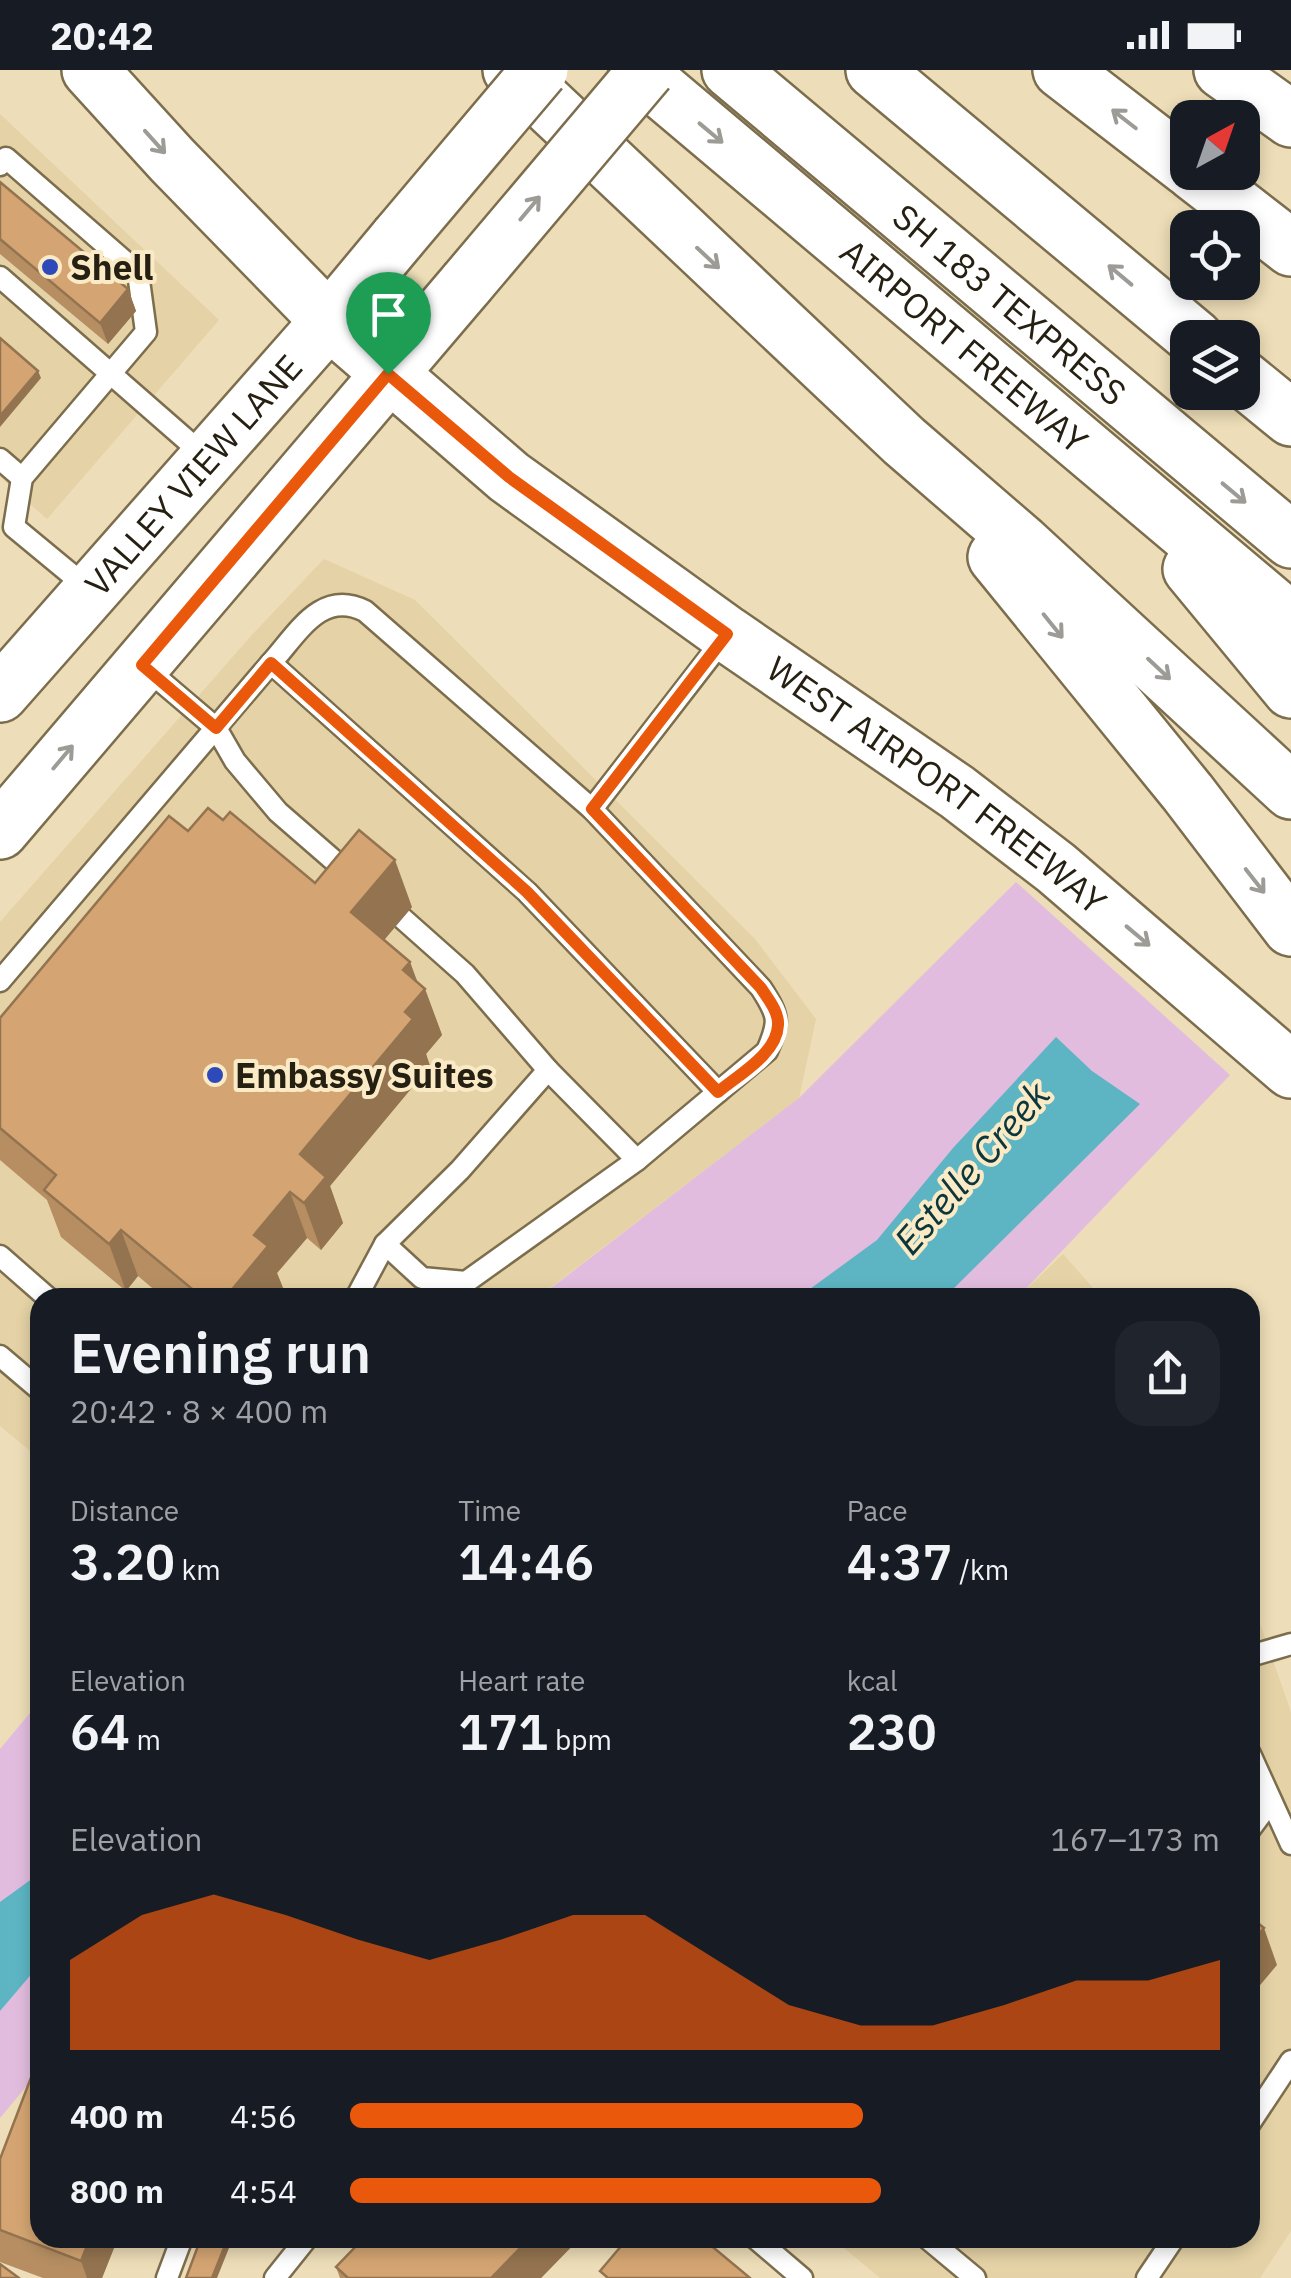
<!DOCTYPE html>
<meta charset="utf-8">
<style>
body{margin:0;font-family:"IBM Plex Sans",sans-serif;background:#20242c;color:#f1f3f6;height:100vh;display:flex;flex-direction:column;font-size:38px;white-space:nowrap}
*{box-sizing:border-box;margin:0}
p{font-size:32px;color:#9ea1a6}
.icon{flex:none;width:55px;height:55px;fill:none;stroke:currentColor;stroke-width:2;stroke-linecap:round;stroke-linejoin:round}
.map{position:relative;flex:1;overflow:hidden}
.sheet{position:absolute;left:30px;top:1218px;width:1230px;height:960px;display:flex;flex-direction:column;background:#171b24;border-radius:30px;box-shadow:0 5px 15px #0003}
.sheet>*{flex:none}
.needle{width:65px;rotate:40deg}
.tools{position:absolute;left:1170px;top:30px;display:grid;gap:20px}
.tools a{display:grid;place-items:center;width:90px;height:90px;border-radius:20px;background:#171b24;box-shadow:0 5px 15px #0003;font-size:50px}
.pin{position:absolute;display:grid;place-items:center;width:85px;height:85px;color:#fff;margin:-102px -42px;border-radius:50% 50% 50% 0;rotate:-45deg;box-shadow:0 0 10px #0007}
.pin .icon{rotate:45deg}
.round{display:grid;place-items:center;flex:none;width:105px;height:105px;border-radius:30px;background:#20242c}
.overview{display:flex;align-items:center;justify-content:space-between;height:170px;padding:0 40px}
h1{font-size:55px;font-weight:600;line-height:75px}
.stats{display:grid;grid-template-columns:repeat(3,1fr);gap:15px;height:170px;padding:10px 40px}
.stats div{display:grid;align-content:center}
.stats b{font-size:50px;font-weight:600}
.stats small{font-size:28px;font-weight:400}
.stats p{font-size:28px}
.chart{height:280px;padding:20px 40px}
.chart p{display:flex;justify-content:space-between}
.chart svg{width:100%;height:180px;margin-top:10px;fill:#ea580c;opacity:.7}
ul{padding:0 40px;list-style:none;font-size:32px}
li{display:grid;grid-template-columns:160px 120px 1fr;align-items:center;height:75px}
li i{height:25px;border-radius:12px;background:#ea580c}
.status{display:flex;justify-content:space-between;align-items:center;height:70px;padding:0 50px;background:#171b24;direction:ltr}
.status svg{height:28px;fill:currentColor}
.map>svg:first-child{display:block}
.built{fill:#e5d2a6}
.green{fill:#e1bcde}
.water{fill:#5db5c3}
.lines{fill:none;stroke-linecap:round;stroke-linejoin:round}
.lane-casing{stroke:#7c6e4d;stroke-width:25}
.secondary-casing{stroke:#7c6e4d;stroke-width:60}
.highway-casing{stroke:#7c6e4d;stroke-width:60}
.lane{stroke:#fff;stroke-width:20}
.secondary{stroke:#fff;stroke-width:55}
.highway{stroke:#fff;stroke-width:55}
.secondary-bridge-casing{stroke:#7c6e4d;stroke-width:60;stroke-linecap:butt}
.secondary-bridge{stroke:#fff;stroke-width:55}
.wall{fill:#b68e62}
.shaded-wall{fill:#947450}
.building{fill:#d4a572;stroke:#947450;stroke-width:2.5}
.oneway{stroke:#9d9b95}
.route-casing{stroke:#fff;stroke-width:20}
.route{stroke:#ea580c;stroke-width:12}
.poi-dot{fill:#2e49b9;stroke:#faeac5;stroke-width:4}
.labels{text-anchor:middle;dominant-baseline:central;stroke-width:8;stroke-linejoin:round;paint-order:stroke}
.poi-label{font-size:35px;font-weight:bold;fill:#262013;stroke:#faeac5;text-anchor:start}
.street-label{font-size:35px;fill:#262013;stroke:#faeac5}
.water-label{font-size:38px;font-style:italic;fill:#0a363c;stroke:#faeac5}
</style>
<div class="status"><b>20:42</b><svg viewBox="0 0 49 12"><path d="M0 12V9h3v3zM5 12V6h3v6zM10 12V3h3v9zM15 12V0h3v12zM26 1h20v11H26zM47 4h2v5h-2z"/></svg></div>
<div class="map">
<svg width="1291" height="2208" viewBox="0 0 1291 2208">
<rect width="100%" height="100%" fill="#edddb8"/>
<g class="built">
<polygon points="0,44 219,250 47,449 0,407"/>
<polygon points="324,489 415,530 755,869 816,949 799,1028 538,1227 40,1228 40,1389 0,1356 0,852 251,566"/>
<polygon points="1063,1184 1101,1227 1018,1227"/>
<polygon points="1250,1525 1291,1642 1291,2161 1260,2208 880,2208 832,2168 1250,2168"/>
</g>
<g class="green">
<polygon points="1016,812 1230,1005 1018,1227 538,1228 799,1028"/>
<polygon points="40,1631 40,2000 0,2048 0,1679"/>
</g>
<g class="water">
<polygon points="1056,967 1092,1001 1140,1034 945,1227 799,1227 877,1170 953,1078"/>
<polygon points="40,1803 40,1894 0,1941 0,1832"/>
</g>
<g class="lines">
<defs>
<g id="lane">
<polyline points="0,95 6,88 138,203 146,262 22,408 14,457 89,519"/>
<polyline points="0,207 206,387"/>
<polyline points="0,389 22,408"/>
<polyline points="271,593 527,822 718,1022"/>
<polyline points="143,596 216,658 235,691 278,742 354,808"/>
<polyline points="592,739 726,566"/>
<polyline points="402,848 465,904 548,1000"/>
<path d="M0,911L271,593C298,563 321,519 365,541L592,739L761,918C779,946 780,951 767,981L637,1090L548,1000L460,1100L385,1174L356,1228"/>
<polyline points="385,1174 422,1208 466,1212 637,1090"/>
<polyline points="0,1186 48,1228"/>
<polyline points="0,1286 40,1320"/>
<polyline points="1250,1586 1291,1574"/>
<polyline points="1250,1684 1291,1774"/>
<polyline points="1250,1759 1271,1731"/>
<polyline points="1250,2053 1291,1991"/>
<polyline points="755,2168 802,2208"/>
<polyline points="927,2168 975,2208"/>
<polyline points="167,2208 182,2168"/>
<polyline points="275,2208 307,2168"/>
<polyline points="1147,2208 1174,2168"/>
</g>
<g id="secondary">
<path id="s1" d="M90,0L172,90L329,251L509,407L727,564L957,722L1056,798L1291,1000"/>
<path id="s2" d="M0,624L329,251L398,168"/>
<polyline points="0,761 467,213"/>
</g>
<g id="highway">
<polyline points="511,0 904,371 1022,473 1291,721"/>
<path id="s3" d="M637,0L1291,551"/>
<path id="s4" d="M730,0L1291,470"/>
<polyline points="874,0 1195,268"/>
<polyline points="1061,0 1188,98"/>
<polyline points="1222,0 1291,49"/>
<polyline points="1193,102 1291,178"/>
<polyline points="1242,308 1291,348"/>
<polyline points="996,487 1188,723 1291,858"/>
<polyline points="1191,499 1291,620"/>
</g>
</defs>
<use href="#lane" class="lane-casing"/>
<use href="#secondary" class="secondary-casing"/>
<use href="#highway" class="highway-casing"/>
<use href="#lane" class="lane"/>
<use href="#secondary" class="secondary"/>
<use href="#highway" class="highway"/>
<defs>
<g id="secondary-bridge">
<polyline points="398,168 540,0"/>
<polyline points="467,213 647,0"/>
</g>
</defs>
<use href="#secondary-bridge" class="secondary-bridge-casing"/>
<use href="#secondary-bridge" class="secondary-bridge"/>
</g>
<g class="wall">
<polygon points="0,112 128,219 136,241 108,274 0,184"/>
<polygon points="223,750 315,813 412,837 384,870 410,892 418,913 425,919 442,965 426,984 430,996 330,1116 343,1153 321,1180 307,1168 277,1203 285,1223 281,1228 164,1228 138,1206 126,1221 61,1167 47,1130 0,1090 0,948 188,761"/>
<polygon points="0,2089 118,2168 102,2208 43,2208 0,2192"/>
<polygon points="364,2168 580,2168 541,2208 340,2208 336,2197"/>
</g>
<g class="shaded-wall">
<polygon points="128,219 136,241 108,274 100,253"/>
<polygon points="38,301 41,308 0,357 0,346"/>
<polygon points="395,790 412,837 368,889 351,842"/>
<polygon points="410,892 421,923 425,919 442,965 426,984 430,996 330,1116 343,1153 321,1180 304,1133 300,1084 405,942 403,900"/>
<polygon points="290,1122 307,1168 277,1203 285,1223 281,1228 225,1228 254,1165"/>
<polygon points="121,1160 138,1206 126,1221 109,1174"/>
<polygon points="1264,1858 1277,1895 1250,1927 1250,1874"/>
<polygon points="90,2168 118,2168 102,2208 87,2208 81,2191"/>
<polygon points="228,2168 233,2168 217,2208 212,2208"/>
<polygon points="530,2168 580,2168 541,2208 491,2208"/>
</g>
<g class="building">
<polygon points="0,112 128,219 100,253 0,169"/>
<polygon points="0,268 38,301 0,346"/>
<polygon points="208,738 223,750 230,742 315,813 359,760 395,790 351,842 410,892 403,900 425,919 405,942 413,949 300,1084 326,1107 304,1133 290,1122 254,1165 268,1176 225,1228 203,1228 121,1160 109,1174 44,1120 56,1105 0,1058 0,948 169,746 188,761"/>
<polygon points="1250,1847 1264,1858 1250,1874"/>
<polygon points="40,1984 40,2168 90,2168 81,2191 0,2160 0,2089"/>
<polygon points="201,2168 228,2168 212,2208 186,2208"/>
<polygon points="364,2168 530,2168 491,2208 348,2208 336,2197"/>
<polygon points="628,2168 702,2168 750,2208 608,2208 600,2201"/>
<polygon points="0,2194 19,2208 0,2208"/>
</g>
<defs><path id="oneway-shaft" d="M-6 0H5M1.5-3L5.5 0L1.5 3" fill="none" stroke-width="1.6" stroke-linecap="round" stroke-linejoin="round" transform="scale(2.5)"/></defs>
<g class="oneway">
<use href="#oneway-shaft" transform="translate(1124 49) rotate(-142)"/>
<use href="#oneway-shaft" transform="translate(711 63) rotate(40)"/>
<use href="#oneway-shaft" transform="translate(155 72) rotate(48)"/>
<use href="#oneway-shaft" transform="translate(530 138) rotate(-50)"/>
<use href="#oneway-shaft" transform="translate(708 188) rotate(43)"/>
<use href="#oneway-shaft" transform="translate(1120 205) rotate(-140)"/>
<use href="#oneway-shaft" transform="translate(1234 423) rotate(40)"/>
<use href="#oneway-shaft" transform="translate(1053 556) rotate(51)"/>
<use href="#oneway-shaft" transform="translate(1159 599) rotate(43)"/>
<use href="#oneway-shaft" transform="translate(63 687) rotate(-50)"/>
<use href="#oneway-shaft" transform="translate(1255 811) rotate(52)"/>
<use href="#oneway-shaft" transform="translate(1138 866) rotate(40)"/>
</g>
<g class="lines">
<defs>
<path id="route" d="M388,304L509,407L727,564L592,739L761,918C768,929 779,942 778,955C777,984 738,1005 718,1022L527,822L271,593L216,658L142,595Z"/>
</defs>
<use href="#route" class="route-casing"/>
<use href="#route" class="route"/>
</g>
<g class="poi-dot">
<circle cx="50" cy="197" r="10"/>
<circle cx="215" cy="1005" r="10"/>
</g>
<g class="labels">
<g class="poi-label">
<text x="70" y="197">Shell</text>
<text x="235" y="1005">Embassy Suites</text>
</g>
<g class="street-label">
<text stroke="none"><textPath href="#s4" startOffset="365">SH 183 TEXPRESS</textPath></text>
<text stroke="none"><textPath href="#s3" startOffset="428">AIRPORT FREEWAY</textPath></text>
<text stroke="none"><textPath href="#s2" startOffset="292">VALLEY VIEW LANE</textPath></text>
<text stroke="none"><textPath href="#s1" startOffset="1112">WEST AIRPORT FREEWAY</textPath></text>
</g>
<g class="water-label">
<text transform="translate(971 1097) rotate(-49)">Estelle Creek</text>
</g>
</g>
</svg>
<div class="tools">
<a><svg class="needle" viewBox="-14 -14 28 28"><path d="M0-13l5 13h-10z" fill="#e53935"/><path d="M0 13l5-13h-10z" fill="#9ea1a6"/></svg></a>
<a><svg class="icon" aria-label="locate" viewBox="0 0 24 24"><circle cx="12" cy="12" r="6"/><path d="M12 2v4M12 18v4M2 12h4M18 12h4"/></svg></a>
<a><svg class="icon" aria-label="layers" viewBox="0 0 24 24"><path d="M12 4l9 5-9 5-9-5zM3 14l9 5 9-5"/></svg></a>
</div>
<div class="pin" style="left:388px;top:304px;background:#1e9e55"><svg class="icon" aria-label="arrive" viewBox="0 0 24 24"><path d="M6 21V4h12l-3 4 3 4H6"/></svg></div>
<section class="sheet">
<div class="overview"><div><h1>Evening run</h1><p>20:42 · 8 × 400 m</p></div><a class="round"><svg class="icon" aria-label="share" viewBox="0 0 24 24"><path d="M12 15V3M7 8l5-5 5 5M5 13v7h14v-7"/></svg></a></div>
<div class="stats">
<div><p>Distance</p><b>3.20<small> km</small></b></div>
<div><p>Time</p><b>14:46</b></div>
<div><p>Pace</p><b>4:37<small> /km</small></b></div>
</div>
<div class="stats">
<div><p>Elevation</p><b>64<small> m</small></b></div>
<div><p>Heart rate</p><b>171<small> bpm</small></b></div>
<div><p>kcal</p><b>230</b></div>
</div>
<div class="chart"><p><span>Elevation</span>167–173 m</p>
<svg viewBox="0 0 160 44" preserveAspectRatio="none"><path d="M0 44V22L10 11L20 6L30 11L40 17L50 22L60 17L70 11L80 11L90 22L100 33L110 38L120 38L130 33L140 27L150 27L160 22V44z"/></svg>
</div>
<ul>
<li><b>400 m</b>4:56<i style="width:59%"></i></li>
<li><b>800 m</b>4:54<i style="width:61%"></i></li>
</ul>
</section>
</div>
